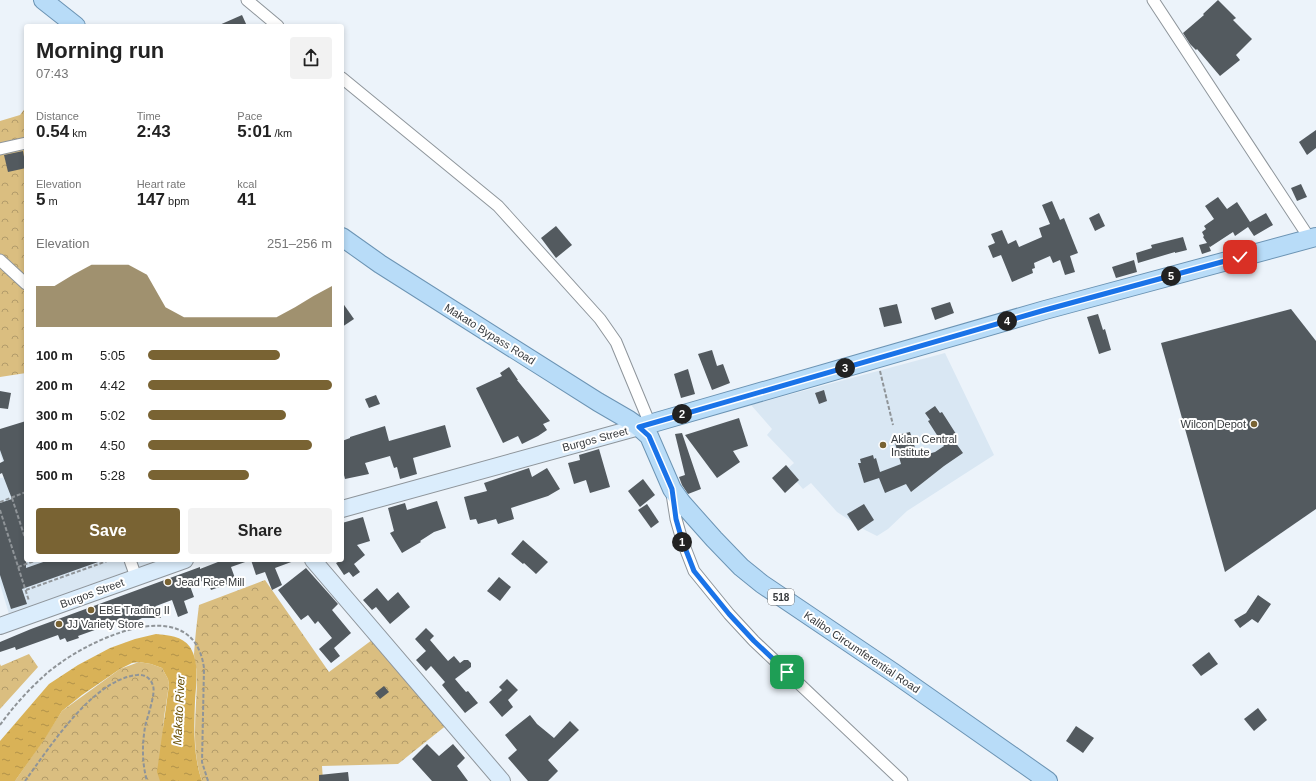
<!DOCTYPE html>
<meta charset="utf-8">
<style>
body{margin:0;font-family:Arial,sans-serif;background:#f2f2f2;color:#222;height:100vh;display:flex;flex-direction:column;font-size:15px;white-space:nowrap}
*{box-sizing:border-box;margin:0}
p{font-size:13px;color:#767676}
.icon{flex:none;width:22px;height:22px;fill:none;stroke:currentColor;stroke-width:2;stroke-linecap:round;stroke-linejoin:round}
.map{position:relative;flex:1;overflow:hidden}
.details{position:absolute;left:24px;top:24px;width:320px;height:538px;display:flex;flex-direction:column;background:#fff;border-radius:4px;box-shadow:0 2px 6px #0003}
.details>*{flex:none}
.pin{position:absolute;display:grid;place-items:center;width:34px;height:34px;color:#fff;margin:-17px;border-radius:8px;box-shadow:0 2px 6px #0006}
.km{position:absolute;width:20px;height:20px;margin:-10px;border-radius:50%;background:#222;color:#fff;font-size:11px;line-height:20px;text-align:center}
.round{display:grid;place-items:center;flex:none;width:42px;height:42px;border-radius:4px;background:#f2f2f2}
.headline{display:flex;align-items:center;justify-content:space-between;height:68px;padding:0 12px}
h1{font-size:22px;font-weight:700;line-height:30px}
.figures{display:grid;grid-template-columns:repeat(3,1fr);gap:6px;height:68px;padding:4px 12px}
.figures div{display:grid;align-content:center}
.figures b{font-size:17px;font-weight:700}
.figures small{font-size:11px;font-weight:400}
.figures p{font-size:11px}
.chart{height:112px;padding:8px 12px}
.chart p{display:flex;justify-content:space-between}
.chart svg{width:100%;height:72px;margin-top:4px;fill:#796333;opacity:.7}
.cta{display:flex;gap:8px;margin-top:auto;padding:8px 12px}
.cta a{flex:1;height:46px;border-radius:4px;background:#796333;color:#fff;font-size:16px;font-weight:700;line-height:46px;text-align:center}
.cta a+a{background:#f2f2f2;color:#222}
ul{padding:0 12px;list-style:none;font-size:13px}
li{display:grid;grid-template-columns:64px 48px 1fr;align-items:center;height:30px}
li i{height:10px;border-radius:5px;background:#796333}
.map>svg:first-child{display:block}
.built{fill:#d9e7f3}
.forest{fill:url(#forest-crowns)}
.water{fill:url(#water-ripples)}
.building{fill:#535a5f}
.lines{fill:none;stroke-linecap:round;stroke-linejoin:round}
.street-casing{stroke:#8e959b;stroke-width:13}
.secondary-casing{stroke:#8e959b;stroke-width:18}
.primary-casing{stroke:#6c94b4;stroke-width:20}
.path{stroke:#8f9498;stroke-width:2;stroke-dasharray:4 2;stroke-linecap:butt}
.street{stroke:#fff;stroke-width:11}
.secondary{stroke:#dbedfc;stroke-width:16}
.primary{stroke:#b8dcf8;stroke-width:18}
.route-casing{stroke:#fff;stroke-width:8}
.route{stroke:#1a73e8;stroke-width:5}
.poi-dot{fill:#796333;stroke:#fff;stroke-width:1.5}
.labels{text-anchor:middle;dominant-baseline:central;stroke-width:4;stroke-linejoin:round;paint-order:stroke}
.shield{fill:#fff;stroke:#737577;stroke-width:1}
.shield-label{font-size:10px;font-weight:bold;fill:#373a3d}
.street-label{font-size:11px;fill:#373a3d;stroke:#fff}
.poi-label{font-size:11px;fill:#373a3d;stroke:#fff;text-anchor:start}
.water-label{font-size:12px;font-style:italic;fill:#694f03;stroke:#fff}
</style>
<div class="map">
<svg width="1316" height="781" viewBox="0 0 1316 781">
<defs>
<pattern id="forest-crowns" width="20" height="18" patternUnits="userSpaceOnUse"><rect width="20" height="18" fill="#dabe80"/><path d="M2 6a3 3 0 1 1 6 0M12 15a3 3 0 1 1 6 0" fill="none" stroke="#b29b6a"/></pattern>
<pattern id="water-ripples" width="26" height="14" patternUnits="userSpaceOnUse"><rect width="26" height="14" fill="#d9b257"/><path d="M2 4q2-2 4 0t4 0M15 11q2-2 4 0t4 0" fill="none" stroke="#b19249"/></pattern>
</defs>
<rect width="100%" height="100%" fill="#ecf3fa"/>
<g class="built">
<polygon points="945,353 994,455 907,511 888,529 877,536 865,530 837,512 811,483 803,489 786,470 794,463 767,435 772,429 751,405"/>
<polygon points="26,438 26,560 158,560 9,614 0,584 0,478 8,477 0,454 0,446"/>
</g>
<g class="forest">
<polygon points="26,107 26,373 0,377 0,121 20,115"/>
<path d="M265,580L329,672L372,640L448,724L398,764L322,766L323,781H202C190,747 197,710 197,675C197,668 194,661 194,654C195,638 197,621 199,605Z"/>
<polygon points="29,654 38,667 0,709 0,664 1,666"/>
<polygon points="139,662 151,664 162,668 168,679 169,685 164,717 160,781 15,781 42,742 62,711 120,669"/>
</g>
<path class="water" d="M156,634C168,635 182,636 190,647C200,663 196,684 195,701C194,727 193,756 202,781H160L157,772L169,685L168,679L162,668L151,664L139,662L132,663L120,669L82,695L62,711L44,740L15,781H0V741L49,684L78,665L110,648L135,639Z"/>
<g class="building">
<polygon points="1218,0 1236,18 1233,20 1252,39 1236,55 1240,60 1220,76 1197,49 1196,50 1190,44 1183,33 1204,15 1203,14"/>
<polygon points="242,15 247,26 217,26"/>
<polygon points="1316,130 1316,148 1307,155 1299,142"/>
<polygon points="23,151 26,168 8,172 4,155"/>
<polygon points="1301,184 1307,197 1297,201 1291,188"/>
<polygon points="1218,197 1227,209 1237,202 1250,222 1266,213 1273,225 1254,236 1248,227 1235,236 1233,232 1210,247 1209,246 1211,251 1202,254 1199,245 1207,243 1203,237 1204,236 1202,232 1206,229 1204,226 1214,219 1205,206"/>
<polygon points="1052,201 1060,220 1064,218 1078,253 1070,256 1075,272 1065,275 1060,260 1053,263 1050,256 1034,263 1035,268 1032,269 1033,273 1012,282 1001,255 993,258 988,246 995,243 991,234 1002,230 1008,244 1016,240 1019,247 1042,237 1039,228 1050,224 1042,205"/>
<polygon points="1099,213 1105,226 1095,231 1089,218"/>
<polygon points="556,226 572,245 556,258 541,238"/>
<polygon points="1183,237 1187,250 1175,253 1175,252 1138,263 1136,253 1152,248 1151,245"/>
<polygon points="1134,260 1137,272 1116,278 1112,267"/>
<polygon points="342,302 354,319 342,327"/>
<polygon points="950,302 954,313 935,320 931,308"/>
<polygon points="897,304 902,323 884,327 879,308"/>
<polygon points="1291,309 1316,341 1316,509 1225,572 1161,343"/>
<polygon points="1098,314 1103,330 1105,329 1111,350 1099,354 1087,317"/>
<polygon points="712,350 717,366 723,364 730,383 712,390 698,354"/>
<polygon points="509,367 518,380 517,380 550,421 543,424 547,430 538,436 522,444 518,436 503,443 476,388 502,376 500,373"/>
<polygon points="688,369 695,394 681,398 674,374"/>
<polygon points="824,390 827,401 819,404 815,393"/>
<polygon points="0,391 11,393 8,409 0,408"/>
<polygon points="376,395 380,404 369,408 365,399"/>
<polygon points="935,406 940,413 942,412 958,437 953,439 963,453 944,466 911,492 906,484 885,493 879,478 864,483 858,463 861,463 860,459 873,455 874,459 876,458 880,472 901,464 893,436 910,432 918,457 935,452 944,446 928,421 930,420 925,413"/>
<polygon points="739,418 748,446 733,451 740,462 717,478 685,435"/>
<polygon points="26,421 26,568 49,560 100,560 101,561 22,589 27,604 11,609 0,575 0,503 12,499 2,473 0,474 0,463 4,461 0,450 0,429"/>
<polygon points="445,425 451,447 413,458 417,474 400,479 397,467 394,468 390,456 365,463 369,474 345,479 342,467 342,441 350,438 350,437 385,426 389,441"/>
<polygon points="682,433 701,489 688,494 682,485 679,477 685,475 675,434"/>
<polygon points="599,449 610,487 590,493 586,480 574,484 568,463 580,460 579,455"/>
<polygon points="786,465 799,480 785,493 772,478"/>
<polygon points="529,468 532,477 547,468 560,489 548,496 511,508 514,519 498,524 496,519 478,524 476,519 470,520 464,497 487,491 484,483"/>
<polygon points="643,479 655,495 640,507 628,491"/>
<polygon points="437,501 446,528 434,532 420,541 421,542 402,553 390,533 394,531 388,508 405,503 407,510"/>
<polygon points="647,504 659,522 651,528 638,510"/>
<polygon points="864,504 874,520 858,531 847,514"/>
<polygon points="363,517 370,541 357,545 365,555 354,564 360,572 353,577 349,572 344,575 336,563 342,560 342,523"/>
<polygon points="523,540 548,562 536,574 524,563 523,564 511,554"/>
<polygon points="223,560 248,560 248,561 231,567 236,581 211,590 207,579 190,586 194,597 184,601 188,613 178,617 172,600 156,606 161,618 142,618 132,623 131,620 118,624 117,622 78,636 79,638 67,642 65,638 60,640 58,635 16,650 15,647 0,652 0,642 31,629 200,567 200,569"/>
<polygon points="251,560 294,560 294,561 275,568 282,585 272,590 265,572 256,575"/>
<polygon points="306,568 338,604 332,610 351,633 334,648 340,656 331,663 319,649 332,638 318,621 315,624 308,615 301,620 278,590"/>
<polygon points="499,577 511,587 500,601 487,591"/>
<polygon points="377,588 388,601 398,592 410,607 390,624 376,607 372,610 363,600"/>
<polygon points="1258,595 1271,604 1258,623 1252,619 1240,628 1234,620 1246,613"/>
<polygon points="426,628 434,636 430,640 448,661 454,656 460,663 464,660 468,660 471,663 471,667 455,679 466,692 468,691 478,703 465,713 442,685 445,682 431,666 426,671 416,660 426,651 415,639"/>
<polygon points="1209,652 1218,664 1201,676 1192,665"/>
<polygon points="507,679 518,690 508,700 513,707 502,717 489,702 502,690 499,687"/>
<polygon points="384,686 389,692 380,699 375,693"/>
<polygon points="1258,708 1267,720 1254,731 1244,719"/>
<polygon points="530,715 537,724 554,738 570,721 579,730 548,760 558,771 548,781 528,781 508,758 517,750 505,735"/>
<polygon points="1076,726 1094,738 1083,753 1066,741"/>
<polygon points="427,744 439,756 453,744 465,758 457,766 468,781 432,781 412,759"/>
<polygon points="348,772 349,781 319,781 319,775"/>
</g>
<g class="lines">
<defs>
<g id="street">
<polyline points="247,0 278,26"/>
<polyline points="1153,0 1310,239"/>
<polyline points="342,78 498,206 600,319 616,342 650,424"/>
<polyline points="0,149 26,143"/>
<polyline points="0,260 26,284"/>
<polyline points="672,494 676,519 682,540 694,571 729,614 754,641 902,781"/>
<polyline points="130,560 136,577"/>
</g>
<g id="secondary">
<polyline points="342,509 639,427"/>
<polyline points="313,560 502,781"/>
<polyline points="0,626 185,560"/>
</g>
<g id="primary">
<polyline points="43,0 76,26"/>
<polyline points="342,237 380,264 598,402 629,420 639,427 649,436 672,489 682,503 714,539 741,567 762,584 894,673 1048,781"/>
<polyline points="639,427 1045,310 1316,237"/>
</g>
</defs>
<use href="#street" class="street-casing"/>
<use href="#secondary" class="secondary-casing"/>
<use href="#primary" class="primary-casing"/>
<g class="path">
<polyline points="880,371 893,425"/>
<polyline points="12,498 26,541"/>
<polyline points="0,502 26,492"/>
<polyline points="0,510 29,601"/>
<polyline points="18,567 37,560"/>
<polyline points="26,590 110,560"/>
<path d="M0,725C13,707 29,689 45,675C80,643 193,586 204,668L202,762L208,781"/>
<path d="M25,781C50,747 92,680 137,675C144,674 151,678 153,686C156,693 147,718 145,727C142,746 142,763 147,781"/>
</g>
<use href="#street" class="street"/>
<use href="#secondary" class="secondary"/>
<use href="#primary" class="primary"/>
</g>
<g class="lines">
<defs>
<polyline id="route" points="787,672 754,641 729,614 694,571 682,540 676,519 672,489 649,436 639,427 1045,310 1240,257"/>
</defs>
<use href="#route" class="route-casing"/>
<use href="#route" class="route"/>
</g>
<g class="poi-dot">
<circle cx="1254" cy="424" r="4"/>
<circle cx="883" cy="445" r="4"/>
<circle cx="168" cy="582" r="4"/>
<circle cx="91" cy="610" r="4"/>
<circle cx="59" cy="624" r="4"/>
</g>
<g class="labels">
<rect class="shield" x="768" y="589" width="26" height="16" rx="3"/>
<g class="shield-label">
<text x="781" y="597">518</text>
</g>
<g class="street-label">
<text transform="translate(490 334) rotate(32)">Makato Bypass Road</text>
<text transform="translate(595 439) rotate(-15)">Burgos Street</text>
<text transform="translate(92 593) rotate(-20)">Burgos Street</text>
<text transform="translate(862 652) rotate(34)">Kalibo Circumferential Road</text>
</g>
<g class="poi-label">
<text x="1246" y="424" text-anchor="end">Wilcon Depot</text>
<text x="891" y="439">Aklan Central<tspan x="891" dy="13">Institute</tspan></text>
<text x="176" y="582">Jead Rice Mill</text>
<text x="99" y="610">EBE Trading II</text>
<text x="67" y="624">JJ Variety Store</text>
</g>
<g class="water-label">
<text transform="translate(179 710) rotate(-87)">Makato River</text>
</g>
</g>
</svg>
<div class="pin" style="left:787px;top:672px;background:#1e9e55"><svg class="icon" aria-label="arrive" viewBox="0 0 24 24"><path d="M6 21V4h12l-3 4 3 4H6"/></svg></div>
<div class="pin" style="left:1240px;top:257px;background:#d93025"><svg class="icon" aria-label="check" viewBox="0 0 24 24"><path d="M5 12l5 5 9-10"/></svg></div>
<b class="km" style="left:682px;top:542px">1</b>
<b class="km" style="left:682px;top:414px">2</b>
<b class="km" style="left:845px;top:368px">3</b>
<b class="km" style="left:1007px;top:321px">4</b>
<b class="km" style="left:1171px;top:276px">5</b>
<section class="details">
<div class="headline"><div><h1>Morning run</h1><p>07:43</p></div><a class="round"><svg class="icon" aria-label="share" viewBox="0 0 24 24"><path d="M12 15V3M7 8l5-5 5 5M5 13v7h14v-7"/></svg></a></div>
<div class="figures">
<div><p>Distance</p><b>0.54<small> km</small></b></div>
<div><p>Time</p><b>2:43</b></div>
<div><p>Pace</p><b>5:01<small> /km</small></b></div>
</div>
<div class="figures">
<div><p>Elevation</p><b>5<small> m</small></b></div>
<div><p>Heart rate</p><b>147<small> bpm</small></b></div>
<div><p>kcal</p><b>41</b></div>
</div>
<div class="chart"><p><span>Elevation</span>251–256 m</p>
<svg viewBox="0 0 160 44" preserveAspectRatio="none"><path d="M0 44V19L10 19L20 12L30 6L40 6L50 6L60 12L70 32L80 38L90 38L100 38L110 38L120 38L130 38L140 32L150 25L160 19V44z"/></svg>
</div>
<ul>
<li><b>100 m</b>5:05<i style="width:72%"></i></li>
<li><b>200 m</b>4:42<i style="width:100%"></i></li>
<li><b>300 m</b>5:02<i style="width:75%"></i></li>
<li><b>400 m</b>4:50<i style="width:89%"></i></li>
<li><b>500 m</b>5:28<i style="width:55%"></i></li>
</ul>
<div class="cta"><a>Save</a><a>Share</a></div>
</section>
</div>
